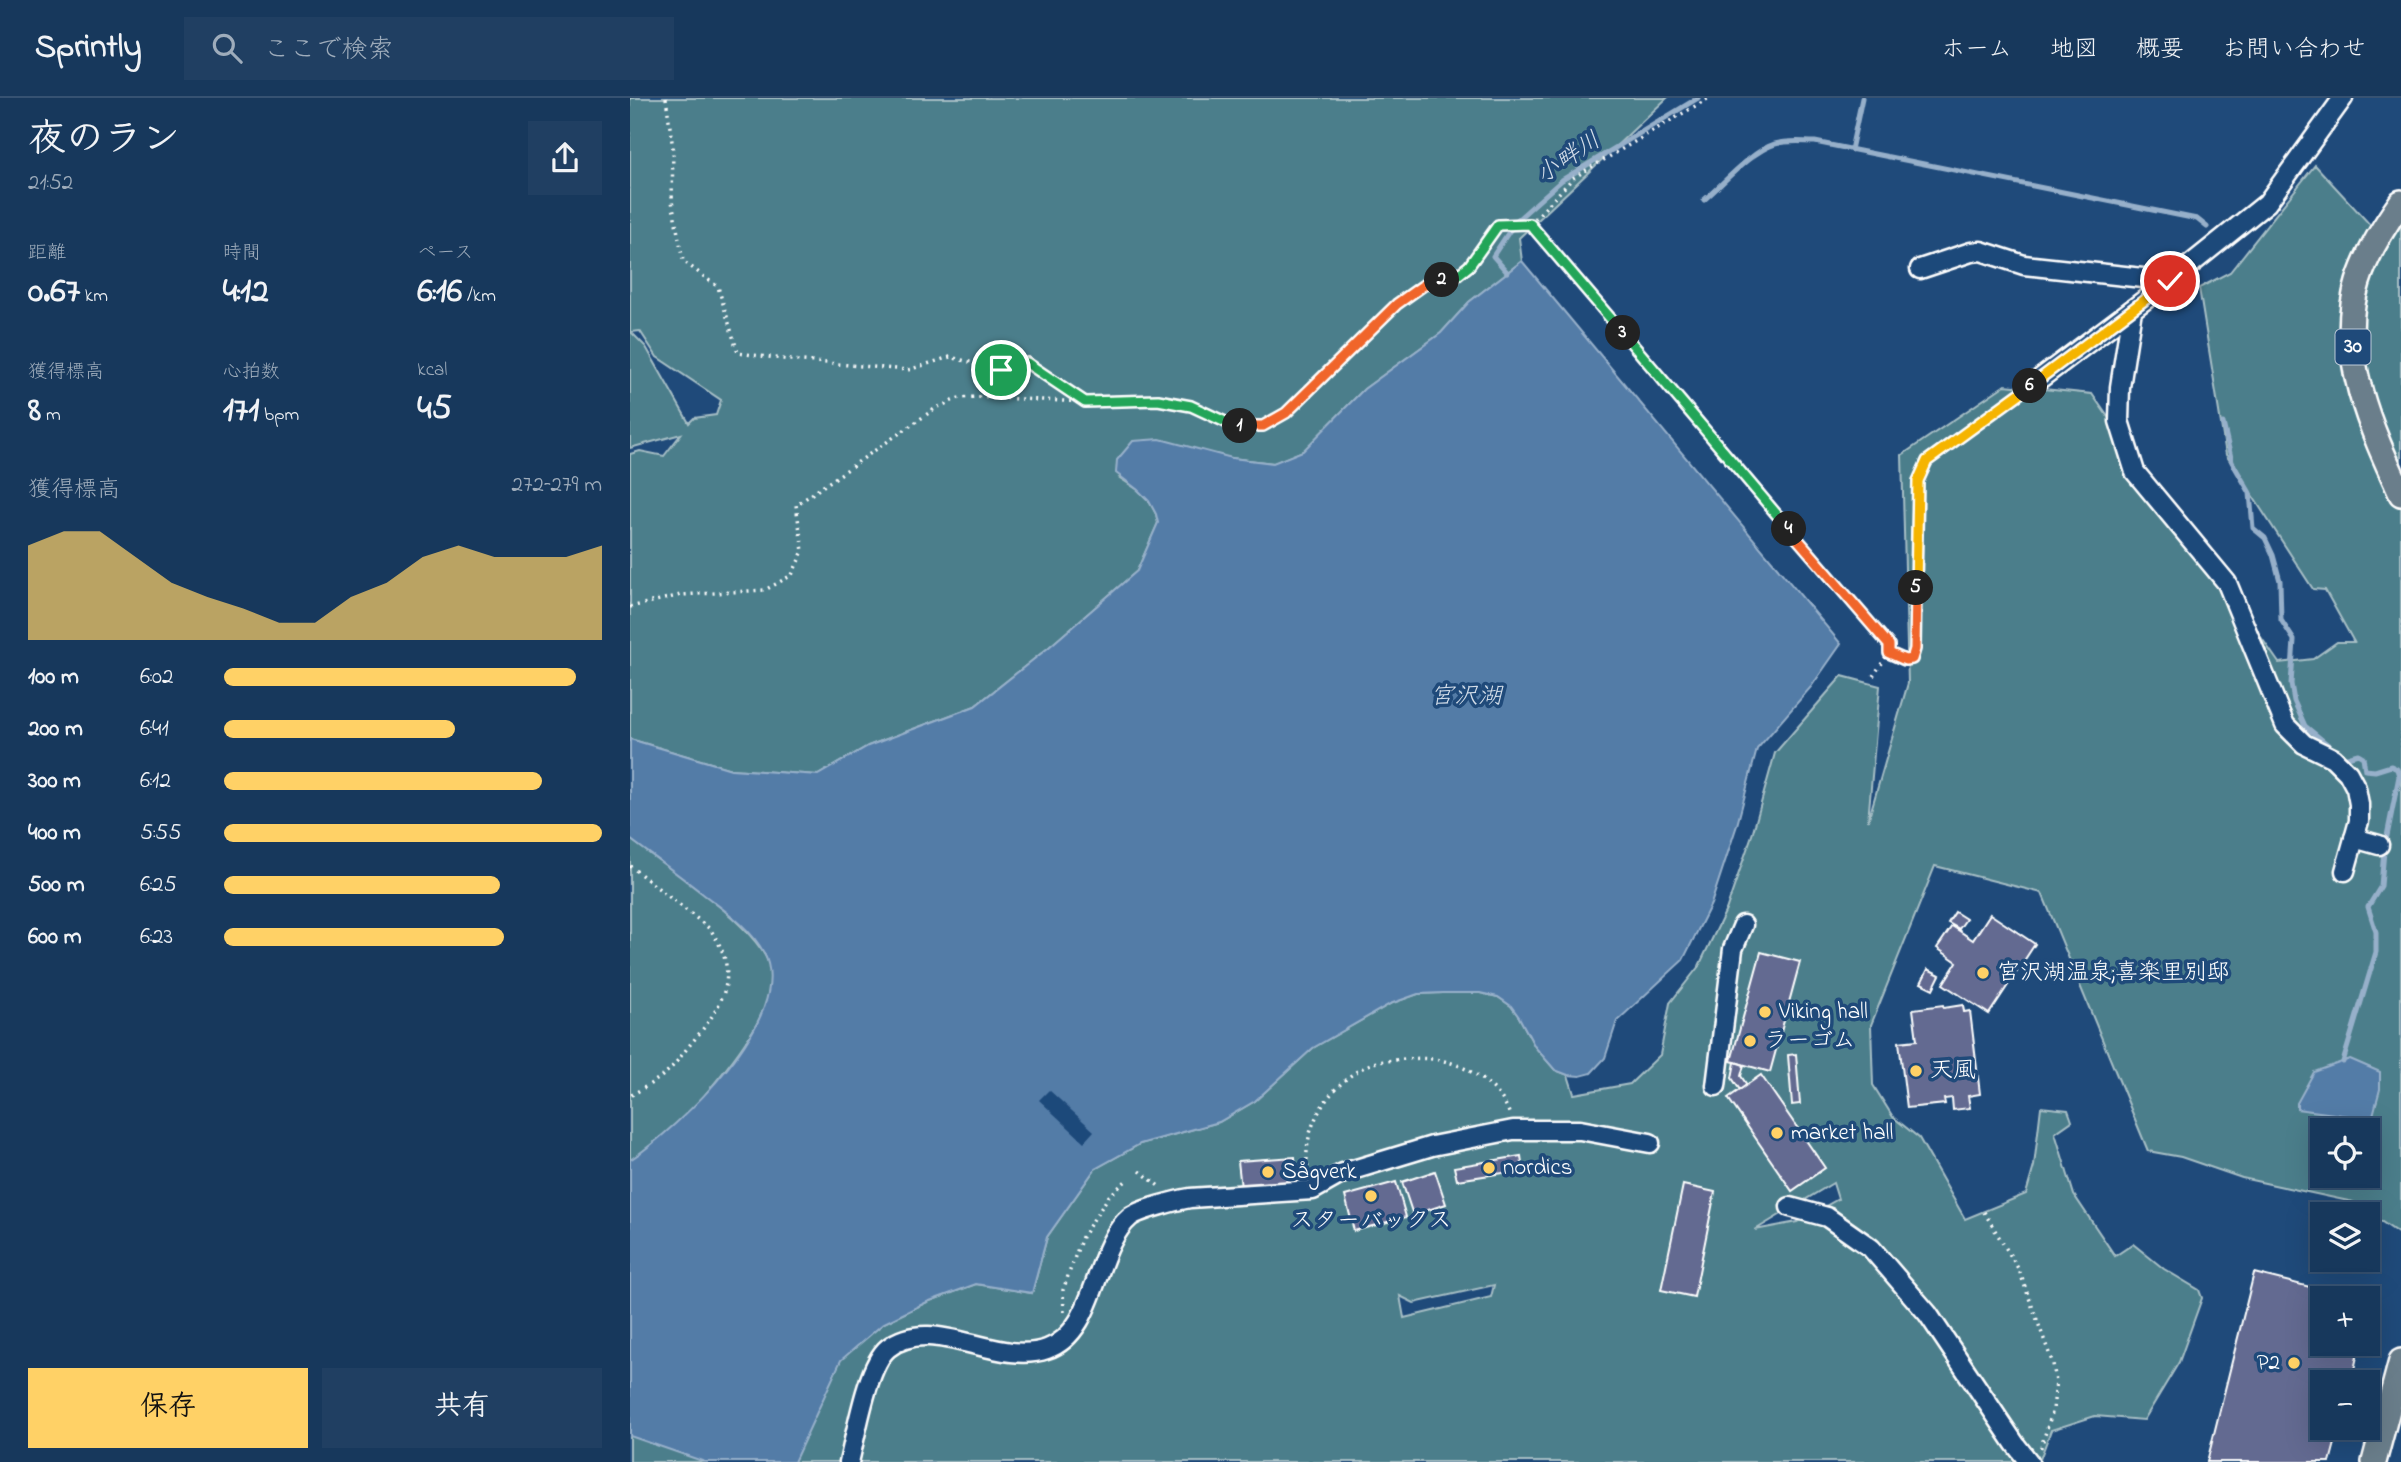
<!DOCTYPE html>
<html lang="ja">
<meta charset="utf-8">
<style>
body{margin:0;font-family:"Indie Flower","Klee One",sans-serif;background:#203f62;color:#f1f3f6;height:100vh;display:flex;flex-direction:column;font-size:26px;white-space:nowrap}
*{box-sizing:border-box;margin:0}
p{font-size:23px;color:#9eacbb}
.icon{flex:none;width:38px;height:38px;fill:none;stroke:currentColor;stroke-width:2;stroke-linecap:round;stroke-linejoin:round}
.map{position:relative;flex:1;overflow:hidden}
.drawer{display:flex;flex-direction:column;background:#17385c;width:630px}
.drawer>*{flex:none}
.fabs{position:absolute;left:1680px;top:1020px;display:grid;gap:14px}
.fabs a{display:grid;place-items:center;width:70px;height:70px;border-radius:0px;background:#17385c;box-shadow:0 7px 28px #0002,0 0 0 2px #365272;font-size:35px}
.pin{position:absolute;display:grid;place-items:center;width:60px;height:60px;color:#fff;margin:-30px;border:4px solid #fff;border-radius:50%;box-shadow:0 2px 7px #0007}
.km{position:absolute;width:35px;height:35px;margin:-18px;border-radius:50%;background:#222;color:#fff;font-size:19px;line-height:35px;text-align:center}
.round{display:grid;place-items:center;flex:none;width:74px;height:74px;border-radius:0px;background:#203f62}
.overview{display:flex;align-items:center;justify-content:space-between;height:119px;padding:0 28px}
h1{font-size:38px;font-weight:700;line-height:52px}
.metrics{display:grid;grid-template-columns:repeat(3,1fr);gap:10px;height:119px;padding:7px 28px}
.metrics div{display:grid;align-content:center}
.metrics b{font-size:35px;font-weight:700}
.metrics small{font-size:19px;font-weight:400}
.metrics p{font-size:19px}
.chart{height:196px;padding:14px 28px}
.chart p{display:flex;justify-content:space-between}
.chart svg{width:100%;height:126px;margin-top:7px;fill:#ffd166;opacity:.7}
.cta{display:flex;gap:14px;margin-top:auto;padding:14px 28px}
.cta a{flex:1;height:80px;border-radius:0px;background:#ffd166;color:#111;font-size:28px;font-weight:700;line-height:80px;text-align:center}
.cta a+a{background:#203f62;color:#f1f3f6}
ul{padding:0 28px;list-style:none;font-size:23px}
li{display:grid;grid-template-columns:112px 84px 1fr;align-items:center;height:52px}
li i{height:18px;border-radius:9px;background:#ffd166}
header{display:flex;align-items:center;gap:42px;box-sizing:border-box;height:98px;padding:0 35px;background:#17385c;border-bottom:2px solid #365272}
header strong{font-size:33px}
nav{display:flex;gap:38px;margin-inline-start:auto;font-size:24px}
.search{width:490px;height:63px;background:#203f62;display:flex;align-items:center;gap:18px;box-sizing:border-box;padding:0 24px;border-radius:0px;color:#9eacbb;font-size:26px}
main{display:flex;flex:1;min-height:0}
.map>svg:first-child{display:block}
.green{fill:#4c7e8b;stroke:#a6bec5;stroke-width:2;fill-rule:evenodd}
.water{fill:#527ba7;stroke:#97b0ca;stroke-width:2}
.pier{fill:#1f4a7a}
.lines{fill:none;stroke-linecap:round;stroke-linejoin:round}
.stream{stroke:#97b0ca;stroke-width:5}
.building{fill:#636b91;stroke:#fff;stroke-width:2}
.minor-casing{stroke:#fff;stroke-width:23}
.major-casing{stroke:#fff;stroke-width:28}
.path{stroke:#fff;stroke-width:3.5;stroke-dasharray:2 5;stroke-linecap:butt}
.minor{stroke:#1f4a7a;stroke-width:18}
.major{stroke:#6b7e8b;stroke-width:23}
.split-1-casing{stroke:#fff;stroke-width:14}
.split-2-casing{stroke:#fff;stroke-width:14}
.split-3-casing{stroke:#fff;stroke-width:14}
.split-4-casing{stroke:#fff;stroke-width:14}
.split-5-casing{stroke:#fff;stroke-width:14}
.split-6-casing{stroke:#fff;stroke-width:14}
.split-7-casing{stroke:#fff;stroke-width:14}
.split-1{stroke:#22a559;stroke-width:9}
.split-2{stroke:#f0652b;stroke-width:9}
.split-3{stroke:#22a559;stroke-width:9}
.split-4{stroke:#22a559;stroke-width:9}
.split-5{stroke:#f0652b;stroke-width:9}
.split-6{stroke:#f5b400;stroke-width:9}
.split-7{stroke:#f5b400;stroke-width:9}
.poi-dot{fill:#ffd166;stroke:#1f4a7a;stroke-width:2.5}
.labels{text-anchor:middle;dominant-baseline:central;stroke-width:7;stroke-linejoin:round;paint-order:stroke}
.shield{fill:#1f4a7a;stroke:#bcc9d7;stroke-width:2}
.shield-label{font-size:21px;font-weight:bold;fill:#fff}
.poi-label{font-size:23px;fill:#fff;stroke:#1f4a7a;text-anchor:start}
.water-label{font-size:24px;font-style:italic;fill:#d4dee9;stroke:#1f4a7a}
</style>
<header>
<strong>Sprintly</strong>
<div class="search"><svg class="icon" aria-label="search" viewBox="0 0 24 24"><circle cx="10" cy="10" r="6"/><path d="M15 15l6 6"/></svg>ここで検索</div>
<nav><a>ホーム</a><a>地図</a><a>概要</a><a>お問い合わせ</a></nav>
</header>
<main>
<section class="drawer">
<div class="overview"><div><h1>夜のラン</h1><p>21:52</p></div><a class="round"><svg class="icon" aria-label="share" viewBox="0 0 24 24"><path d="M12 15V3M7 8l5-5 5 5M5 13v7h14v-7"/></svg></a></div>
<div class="metrics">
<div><p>距離</p><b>0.67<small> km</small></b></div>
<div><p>時間</p><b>4:12</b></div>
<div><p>ペース</p><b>6:16<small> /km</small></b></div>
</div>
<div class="metrics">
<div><p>獲得標高</p><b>8<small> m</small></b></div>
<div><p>心拍数</p><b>171<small> bpm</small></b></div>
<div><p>kcal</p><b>45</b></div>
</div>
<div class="chart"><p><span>獲得標高</span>272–279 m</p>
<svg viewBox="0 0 160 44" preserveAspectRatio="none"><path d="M0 44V11L10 6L20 6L30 15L40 24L50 29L60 33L70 38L80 38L90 29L100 24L110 15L120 11L130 15L140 15L150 15L160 11V44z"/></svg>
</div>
<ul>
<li><b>100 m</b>6:02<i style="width:93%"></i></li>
<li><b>200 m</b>6:41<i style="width:61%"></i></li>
<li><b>300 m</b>6:12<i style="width:84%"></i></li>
<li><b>400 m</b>5:55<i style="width:100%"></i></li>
<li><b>500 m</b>6:25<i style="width:73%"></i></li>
<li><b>600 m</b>6:23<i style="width:74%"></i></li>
</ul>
<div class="cta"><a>保存</a><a>共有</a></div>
</section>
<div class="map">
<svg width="1771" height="1364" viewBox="0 0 1771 1364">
<rect width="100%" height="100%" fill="#1f4a7a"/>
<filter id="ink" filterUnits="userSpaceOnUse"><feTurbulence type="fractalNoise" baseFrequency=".0143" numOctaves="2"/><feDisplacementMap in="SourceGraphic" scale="14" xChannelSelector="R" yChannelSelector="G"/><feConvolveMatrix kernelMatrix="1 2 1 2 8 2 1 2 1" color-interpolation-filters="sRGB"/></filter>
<g filter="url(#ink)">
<g class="green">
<path d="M0,0H1037L889,140L892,163L839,204L811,235L734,291L673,353L644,365L602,360L490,380L508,392L519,403L526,416L528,425L507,473L418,550L345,608L238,648L188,677L101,671L0,641V356L10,353L34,358L51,336L0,350ZM10,233L27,259L91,302L86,317L64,320L59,325L16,249L1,234Z"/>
<path d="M1685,67L1754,142L1771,121V1137L1723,1104L1612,1080L1551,1059L1518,1053L1412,795L1305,768L1241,927L1243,987L1263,1019L1289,1040L1335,1121L1396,1096L1404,1068L1411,1009L1438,1012L1442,1023L1425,1035L1444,1097L1485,1158L1503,1146L1534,1171L1569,1192L1572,1200L1549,1264L1514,1322L1465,1318L1421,1332L1409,1364H0V741C36,768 130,829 141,871C150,910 92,977 68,1005L238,1238L254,1225L297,1204L346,1186L402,1195L417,1139L465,1071L510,1046L589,1024L625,1003L683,950L760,906L788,896L813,895H850L868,899L881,908L889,919L905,949L925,972L938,977L944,996L1000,986L1030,957L1040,905L1069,868L1096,812L1123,734L1145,655L1212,578L1250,588L1238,723L1278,585L1272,357L1375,287L1462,296L1649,565L1683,561L1707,544H1724L1695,492L1683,491L1596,357L1569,190L1600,174ZM1692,1032H1738V1078H1692ZM1203,1085L1208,1101L1167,1124L1125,1132ZM864,1187L861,1199L774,1220L770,1198L784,1205Z"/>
</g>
<g class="water">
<path d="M892,163L1211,546L1181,589L1127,651L1107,727L1081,806L1053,862L987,923L975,960L961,975L950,978L938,977L925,972L905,949L889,919L881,908L868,899L850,895H813L788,896L760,906L683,950L625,1003L589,1024L510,1046L465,1071L417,1139L402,1195L346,1186L297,1204L254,1225L211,1262L164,1364H75L0,1338V1062C48,1030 167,919 134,855C121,830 95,813 73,796C49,777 24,759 0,741V641L101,671L188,677L238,648L345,608L418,550L507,473L528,425L526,416L519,403L508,392L486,375L487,362L503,343L530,341L602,360L643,365L673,353L734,291L811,235L839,204Z"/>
<polygon points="1720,961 1750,974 1750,991 1742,1021 1667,1011 1667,1005 1684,974"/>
</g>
<polygon class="pier" points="419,992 464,1033 454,1044 409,1002"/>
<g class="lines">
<g class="stream">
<polyline points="1221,52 1232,0"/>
<path d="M1074,102C1094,85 1120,54 1145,46C1158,42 1172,44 1185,44L1567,121L1577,129"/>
<polyline points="877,174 863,158 886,123 932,82 1068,0"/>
<polyline points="1593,325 1602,364 1620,395 1623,430 1635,440 1643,457 1650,483 1651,522 1664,542 1661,586 1664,603 1675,628 1714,660 1728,656 1733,659 1735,672 1745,673 1761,668 1767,671 1769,678 1754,753 1751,788 1738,809 1746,834 1746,854 1713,964"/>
</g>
</g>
<g class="building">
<polygon points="1325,814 1336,821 1329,831 1318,825"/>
<polygon points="1360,816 1405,846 1359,916 1313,886 1327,864 1307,850 1322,828 1343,842"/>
<polygon points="1131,854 1170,864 1140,974 1101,963"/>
<polygon points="1298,871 1310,877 1303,891 1291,885"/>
<polygon points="1313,907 1314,910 1333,907 1334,914 1340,913 1350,996 1338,998 1340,1010 1323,1012 1322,1000 1314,1001 1315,1006 1277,1010 1269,944 1287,942 1283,911"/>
<polygon points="1166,956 1170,1006 1162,1007 1158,957"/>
<polygon points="1105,964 1114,967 1111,978 1117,987 1110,992 1102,980"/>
<polygon points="1131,977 1195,1070 1162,1093 1098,1000"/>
<polygon points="891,1058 893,1072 827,1082 824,1069"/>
<polygon points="665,1059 667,1085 611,1090 608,1063"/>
<polygon points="805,1073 816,1106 783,1117 772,1084"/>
<polygon points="766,1084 776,1119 724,1133 715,1098"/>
<polygon points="1053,1087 1085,1094 1064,1199 1031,1192"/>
<polygon points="1624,1175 1724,1200 1692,1200 1692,1246 1730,1246 1721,1284 1692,1284 1692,1330 1709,1330 1700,1364 1577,1364"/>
</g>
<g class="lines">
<defs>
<g id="minor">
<polyline points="1290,171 1341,154 1351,153 1394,167 1540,183"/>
<polyline points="1502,212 1490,289 1489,323 1505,374 1597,485 1655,627 1674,646 1703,660 1718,675 1726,690 1729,706 1729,723 1715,773"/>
<polyline points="1403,286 1540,183 1637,105 1713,0"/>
<polyline points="1724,740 1749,747"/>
<polyline points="1086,988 1103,851 1113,827"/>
<polyline points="1160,1109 1197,1119 1241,1150 1298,1216 1385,1346 1399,1364"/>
<path d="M219,1364C226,1337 237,1267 258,1250C302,1215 367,1269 417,1251C467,1234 463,1150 500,1119C509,1112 548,1102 560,1100L683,1092L713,1075L802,1048L883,1032H950L1020,1045"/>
</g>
<g id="major">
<path d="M1771,104C1754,128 1737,155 1728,184C1706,255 1742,333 1771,396"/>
<polyline points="1744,1364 1771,1263"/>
</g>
</defs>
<use href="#minor" class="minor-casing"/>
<use href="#major" class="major-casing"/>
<g class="path">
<polyline points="36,0 43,51 42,103 53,163 88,189 108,255 161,262 278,272 320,259 371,272 397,265 453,303"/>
<polyline points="900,126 943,80 1079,0"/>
<polyline points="0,509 51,497 135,492 162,477 173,453 166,407 306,310 329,300 347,299 455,304 528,302 561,308 604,328 633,328 656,315 767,206 798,184 824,180 839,168 868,127 900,126 1259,547 1259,555 1241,581"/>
<polyline points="1259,555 1275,562 1282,561 1285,552 1288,383 1297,363 1391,295"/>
<path d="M0,768L80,831C111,875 95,905 64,942C56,951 49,962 40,971C29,982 13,990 0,998"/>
<polyline points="510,1073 530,1089"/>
<path d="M679,1076C668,1031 701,982 743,965C750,963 758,963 765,962C782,960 801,959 818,964C843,971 873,992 880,1018"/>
<polyline points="1354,1114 1389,1172 1423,1266 1426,1284 1423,1312 1410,1352"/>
<polyline points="434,1214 433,1192 452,1139 479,1098 497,1082"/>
</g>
<use href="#minor" class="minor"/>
<use href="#major" class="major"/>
</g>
</g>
<g class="lines" filter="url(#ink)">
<defs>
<polyline id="split-1" points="371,272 397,265 455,304 528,302 561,308 604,328 610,328"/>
<polyline id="split-2" points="610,328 633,328 656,315 767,206 798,184 812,182"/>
<polyline id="split-3" points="812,182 824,180 839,168 868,127 900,126 993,235"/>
<polyline id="split-4" points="993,235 1159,431"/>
<polyline id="split-5" points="1159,431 1259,547 1259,555 1275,562 1282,561 1285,551 1286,490"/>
<polyline id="split-6" points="1286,490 1288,383 1297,363 1400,288"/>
<polyline id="split-7" points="1400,288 1540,183"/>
</defs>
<use href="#split-1" class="split-1-casing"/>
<use href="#split-2" class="split-2-casing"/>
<use href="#split-3" class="split-3-casing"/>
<use href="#split-4" class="split-4-casing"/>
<use href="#split-5" class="split-5-casing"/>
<use href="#split-6" class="split-6-casing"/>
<use href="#split-7" class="split-7-casing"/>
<use href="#split-1" class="split-1"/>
<use href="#split-2" class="split-2"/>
<use href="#split-3" class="split-3"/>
<use href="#split-4" class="split-4"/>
<use href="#split-5" class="split-5"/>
<use href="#split-6" class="split-6"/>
<use href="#split-7" class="split-7"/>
</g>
<g class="poi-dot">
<circle cx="1353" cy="875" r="7"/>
<circle cx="1135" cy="914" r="7"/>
<circle cx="1120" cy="943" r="7"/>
<circle cx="1286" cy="973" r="7"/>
<circle cx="1147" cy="1035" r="7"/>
<circle cx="859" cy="1070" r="7"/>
<circle cx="638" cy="1074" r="7"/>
<circle cx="741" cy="1098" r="7"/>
<circle cx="1664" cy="1265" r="7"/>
</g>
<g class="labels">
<rect class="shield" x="1705.5" y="231.5" width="35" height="35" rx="5"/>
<g class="shield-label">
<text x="1723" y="249">30</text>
</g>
<g class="poi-label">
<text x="1367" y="875">宮沢湖温泉;喜楽里別邸</text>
<text x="1149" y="914">Viking hall</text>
<text x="1134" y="943">ラーゴム</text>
<text x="1300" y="973">天風</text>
<text x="1161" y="1035">market hall</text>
<text x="873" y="1070">nordics</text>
<text x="652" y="1074">Sågverk</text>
<text x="741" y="1123" text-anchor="middle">スターバックス</text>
<text x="1650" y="1265" text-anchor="end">P2</text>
</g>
<g class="water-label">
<text transform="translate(939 61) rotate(-34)">小畔川</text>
<text x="836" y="599">宮沢湖</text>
</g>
</g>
</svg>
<div class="fabs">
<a><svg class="icon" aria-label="locate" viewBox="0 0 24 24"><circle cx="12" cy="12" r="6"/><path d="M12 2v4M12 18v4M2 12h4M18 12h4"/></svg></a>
<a><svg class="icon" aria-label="layers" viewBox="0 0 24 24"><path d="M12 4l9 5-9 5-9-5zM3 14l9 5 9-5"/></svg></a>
<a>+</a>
<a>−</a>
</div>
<div class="pin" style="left:371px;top:272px;background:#1e9e55"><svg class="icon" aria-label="arrive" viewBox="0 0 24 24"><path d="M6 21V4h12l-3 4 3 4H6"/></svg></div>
<div class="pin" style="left:1540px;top:183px;background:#d93025"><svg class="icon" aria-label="check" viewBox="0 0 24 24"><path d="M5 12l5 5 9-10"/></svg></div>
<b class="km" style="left:610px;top:328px">1</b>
<b class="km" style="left:812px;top:182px">2</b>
<b class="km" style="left:993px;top:235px">3</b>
<b class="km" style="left:1159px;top:431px">4</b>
<b class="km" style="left:1286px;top:490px">5</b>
<b class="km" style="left:1400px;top:288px">6</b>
</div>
</main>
